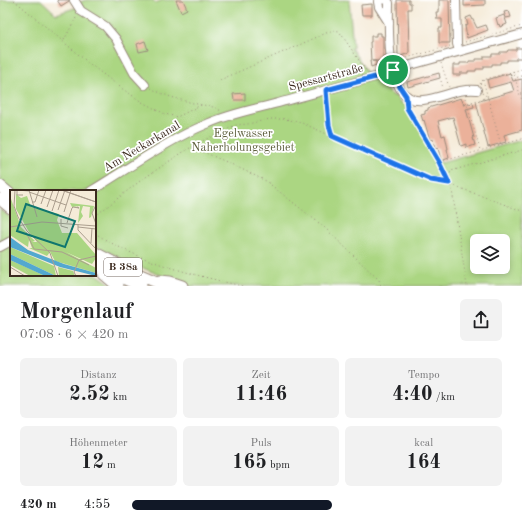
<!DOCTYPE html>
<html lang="de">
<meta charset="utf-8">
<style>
body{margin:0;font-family:"Old Standard TT",serif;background:#f2f2f2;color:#202124;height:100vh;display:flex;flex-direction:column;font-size:15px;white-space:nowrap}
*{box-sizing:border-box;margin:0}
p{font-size:13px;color:#757577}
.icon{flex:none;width:22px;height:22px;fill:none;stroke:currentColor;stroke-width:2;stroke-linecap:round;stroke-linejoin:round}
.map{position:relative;height:286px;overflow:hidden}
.details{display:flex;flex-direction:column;background:#fff;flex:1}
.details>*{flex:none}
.fabs{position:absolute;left:470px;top:234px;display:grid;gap:8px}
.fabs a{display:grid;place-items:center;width:40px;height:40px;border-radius:6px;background:#fff;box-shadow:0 2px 6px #0003;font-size:20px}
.pin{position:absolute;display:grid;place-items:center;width:34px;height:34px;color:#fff;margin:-17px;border:2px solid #fff;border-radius:50%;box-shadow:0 1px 4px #0007}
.round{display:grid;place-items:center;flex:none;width:42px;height:42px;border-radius:6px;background:#f2f2f2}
.overview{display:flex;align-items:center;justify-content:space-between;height:68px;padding:0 20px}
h1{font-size:22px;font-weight:700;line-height:30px}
.stats{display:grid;grid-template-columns:repeat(3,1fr);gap:6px;height:68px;padding:4px 20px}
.stats div{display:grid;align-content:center;border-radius:6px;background:#f2f2f2;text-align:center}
.stats b{font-size:20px;font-weight:700}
.stats small{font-size:11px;font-weight:400}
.stats p{font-size:11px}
ul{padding:0 20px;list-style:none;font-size:13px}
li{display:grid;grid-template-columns:64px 48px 1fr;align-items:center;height:30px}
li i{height:10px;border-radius:5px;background:#111827}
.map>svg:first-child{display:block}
.green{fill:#abd682;stroke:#738050;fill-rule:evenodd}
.building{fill:#ebb19a}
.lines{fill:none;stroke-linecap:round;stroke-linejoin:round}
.minor-casing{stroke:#988a7b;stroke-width:10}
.highway-casing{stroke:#988a7b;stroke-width:13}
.path{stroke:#988a7b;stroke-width:1;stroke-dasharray:1 3;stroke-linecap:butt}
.minor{stroke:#fff;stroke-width:8}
.highway{stroke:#fff;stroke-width:11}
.route-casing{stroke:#fff;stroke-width:8}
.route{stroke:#1a73e8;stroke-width:5}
.labels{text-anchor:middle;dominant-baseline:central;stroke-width:3.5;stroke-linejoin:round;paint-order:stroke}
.shield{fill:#fff;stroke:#766a62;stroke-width:1}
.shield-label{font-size:11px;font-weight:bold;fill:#3b2a1e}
.street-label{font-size:12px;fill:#3b2a1e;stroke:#fff}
.park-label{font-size:12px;fill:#5d5e3c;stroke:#fff}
.inset-road{fill:none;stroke:#ab9e8e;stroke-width:1}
.view{fill:#0f766e;fill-opacity:0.15;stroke:#0f766e;stroke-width:2}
.inset-edge{fill:none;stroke:#3b2a1e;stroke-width:2}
</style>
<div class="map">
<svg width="522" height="286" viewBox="0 0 522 286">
<rect width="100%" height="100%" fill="#fff"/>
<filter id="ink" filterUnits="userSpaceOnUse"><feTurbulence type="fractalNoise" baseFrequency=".025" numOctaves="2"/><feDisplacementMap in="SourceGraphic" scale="8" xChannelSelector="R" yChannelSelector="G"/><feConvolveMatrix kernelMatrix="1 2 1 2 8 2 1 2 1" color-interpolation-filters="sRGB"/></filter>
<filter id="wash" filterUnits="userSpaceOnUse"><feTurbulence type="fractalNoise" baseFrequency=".012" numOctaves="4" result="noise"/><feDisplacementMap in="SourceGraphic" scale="16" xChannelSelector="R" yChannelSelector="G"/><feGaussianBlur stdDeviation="0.9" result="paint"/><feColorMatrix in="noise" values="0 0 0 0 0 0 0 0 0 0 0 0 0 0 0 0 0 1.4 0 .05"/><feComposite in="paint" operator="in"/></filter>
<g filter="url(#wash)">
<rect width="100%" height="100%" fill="#f5ebd8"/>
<g class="green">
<path d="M0,0H41L56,14L81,6L80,2L86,0H153L155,3L163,0H349L353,47L351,48L370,77L386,76L392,83L381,86L394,96H396L399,101L407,107L438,160L441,163L522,140V286H189C157,274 125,262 95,245V191H13L0,181ZM477,241H503V267H477Z"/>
<polygon points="0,209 11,218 11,275 95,275 95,273 114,286 0,286"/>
</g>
<g id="blocks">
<g class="building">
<polygon points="57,0 69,0 69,1 61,6"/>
<polygon points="176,0 183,0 187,9 181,12"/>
<polygon points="397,0 409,0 409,3 411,3 411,9 408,9 409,53 401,56 398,56"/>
<polygon points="439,0 449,0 450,43 439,43 439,28 442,28 442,19 437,19 436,12 438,12 438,9 439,9"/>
<polygon points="464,0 485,0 485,5 464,6"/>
<polygon points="372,4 372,15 362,15 361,5"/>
<polygon points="509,11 511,17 506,18 504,12"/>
<polygon points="504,15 507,24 500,27 499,24 498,25 496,18"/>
<polygon points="471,16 477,28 486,25 488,30 467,38 465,26 468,25 466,18"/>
<polygon points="376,33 381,33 381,36 383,36 383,61 372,61 376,61 376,65 371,67 370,61 371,61 370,42 371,42 371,36 376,36"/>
<polygon points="145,41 148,50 139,52 137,44"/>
<polygon points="516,48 522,48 522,58 516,58 516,60 507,60 507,62 500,62 500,64 492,64 492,66 484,66 484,69 476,69 476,71 468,71 468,73 460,73 460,75 453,75 453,65 460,65 460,63 469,63 469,61 476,61 476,59 484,59 484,56 492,56 492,54 500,54 500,52 507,52 508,50 516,50"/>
<polygon points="439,73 440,78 408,87 407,82"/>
<polygon points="510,73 513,81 522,79 522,130 504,135 506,142 488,147 476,102 514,91 511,82 489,88 487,80"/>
<polygon points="245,93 245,100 234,100 233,94"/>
<polygon points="461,98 464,105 473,103 474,107 466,109 474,138 473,138 475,145 466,148 466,144 461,146 453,117 438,121 442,136 445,135 448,149 447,149 449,158 441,161 438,148 435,149 433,139 430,140 424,120 423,121 421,115 425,114 425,111 428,110 428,108"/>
</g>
</g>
</g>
<g filter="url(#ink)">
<use href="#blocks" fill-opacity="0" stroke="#988a7b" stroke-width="1"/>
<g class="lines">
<defs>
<g id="minor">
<polyline points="74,0 81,11 105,26 116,39 134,73 145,85"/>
<polyline points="381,0 378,2 379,7 389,23"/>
<path d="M387,0L389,3C389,26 384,105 423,100C442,98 457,88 477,90"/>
<polyline points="456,0 457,44 459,51"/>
<path d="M91,191C129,168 166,141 207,124C229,114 251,110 274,104C310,95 346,84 383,75L393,70L522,34"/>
<polyline points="0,247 11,241"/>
</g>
<g id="highway">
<polyline points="0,186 11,195"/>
<polyline points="0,199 11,208"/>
<polyline points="95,253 124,268 166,286"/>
<polyline points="95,263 112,273 141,286"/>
<polyline points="104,274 118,286"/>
<polyline points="160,281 170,282 182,286"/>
</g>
</defs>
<use href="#minor" class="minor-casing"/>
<use href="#highway" class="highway-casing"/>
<g class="path">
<polyline points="14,0 91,65 124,90 142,102 165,114 177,117 201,105"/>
<polyline points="64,40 77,16"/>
<polyline points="465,42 522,26"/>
<polyline points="399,60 450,46"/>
<polyline points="441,63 449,87"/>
<polyline points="513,71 515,77"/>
<polyline points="522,76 515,78 522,101"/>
<polyline points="220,80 333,30 339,31 367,72"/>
<polyline points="483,80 501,145"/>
<polyline points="441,81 443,88"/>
<polyline points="480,84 483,80 522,69"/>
<path d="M151,88C164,96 181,100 197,104C206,106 212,105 221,111"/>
<polyline points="482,93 488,97"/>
<polyline points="327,97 329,125 332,135"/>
<polyline points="465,98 480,150"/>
<polyline points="468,103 488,97"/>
<polyline points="407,105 407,107 444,171 452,190 467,286"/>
<polyline points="192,147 231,164 266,181 324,227 379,280 381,286"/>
<polyline points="440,162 522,139"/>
<polyline points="444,182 522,211"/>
<polyline points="95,216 140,181 177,156 198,143 236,125 248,124 270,119 286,119 302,123 431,180 443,181 448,179 451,171 522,150"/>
<path d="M95,233C136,261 194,275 242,286"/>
</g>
<use href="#minor" class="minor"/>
<use href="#highway" class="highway"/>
</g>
</g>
<g class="lines" filter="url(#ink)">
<defs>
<polygon id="route" points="393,70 400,87 406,96 407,108 439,162 449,183 431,180 332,136 329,125 326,90 383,75"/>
</defs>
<use href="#route" class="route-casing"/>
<use href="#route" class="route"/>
</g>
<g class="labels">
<rect class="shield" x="104" y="258" width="38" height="18" rx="3"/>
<g class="shield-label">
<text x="123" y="267">B 38a</text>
</g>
<g class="street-label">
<text transform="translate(326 78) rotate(-15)">Spessartstraße</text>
<text transform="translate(142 147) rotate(-31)">Am Neckarkanal</text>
</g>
<g class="park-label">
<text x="243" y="134">Egelwasser<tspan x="243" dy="14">Naherholungsgebiet</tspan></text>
</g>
</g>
<g transform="translate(10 190)">
<rect width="86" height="86" fill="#f5ebd8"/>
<path d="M6,4L11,8L17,6L21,17L49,24L47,30L52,43H67L86,65V68L82,74L56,62L86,78V83L45,71L40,62L37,66L19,58H22L19,50L18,57L0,45V6L11,37L25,51L22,52H27L35,62L19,42L6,19ZM60,13L84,16L81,27L79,28L80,17L73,16L71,22L73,26L68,33L70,16L62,17ZM0,57L44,76L46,86L0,64ZM0,70L16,77L35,86H20L0,75ZM48,77L63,81L65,86H49Z" fill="#abd682"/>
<path d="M0,47L18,60L54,74L86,83V86L50,77L0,57ZM0,64L46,86H35L0,70Z" fill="#53a8cf"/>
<path class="inset-road" d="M5,0L4,16L8,27L17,41L40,63L48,86M19,0L27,27M51,0L86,12M52,0L86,12M19,2L56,15M13,5H7V0L19,1M22,12H25L29,0M31,14L36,0M86,15L82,23L86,34M37,17L43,0M48,20L55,0M42,21L49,0M54,22L61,0M51,29V36L58,38M57,33L62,18L63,17L69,18L67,17M68,34V40L86,59M0,37L32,32L86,36M68,37L86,39M16,42L24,59L52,62L79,75M81,53L82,38M0,77L15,86M66,86L64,82L69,70L86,66"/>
<path class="view" d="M16,14L65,31L55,57L7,41Z"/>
<rect width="86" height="86" class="inset-edge"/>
</g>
</svg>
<div class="fabs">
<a><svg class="icon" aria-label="layers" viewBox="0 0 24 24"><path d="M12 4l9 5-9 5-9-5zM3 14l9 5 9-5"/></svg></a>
</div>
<div class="pin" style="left:393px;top:70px;background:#1e9e55"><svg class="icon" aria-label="arrive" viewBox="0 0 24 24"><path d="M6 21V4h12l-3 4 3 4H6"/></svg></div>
</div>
<section class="details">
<div class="overview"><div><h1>Morgenlauf</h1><p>07:08 · 6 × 420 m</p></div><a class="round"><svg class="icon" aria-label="share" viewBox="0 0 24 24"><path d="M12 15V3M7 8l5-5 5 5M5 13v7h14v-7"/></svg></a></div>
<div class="stats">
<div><p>Distanz</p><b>2.52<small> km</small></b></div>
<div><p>Zeit</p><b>11:46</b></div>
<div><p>Tempo</p><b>4:40<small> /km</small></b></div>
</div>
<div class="stats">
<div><p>Höhenmeter</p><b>12<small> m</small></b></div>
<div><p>Puls</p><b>165<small> bpm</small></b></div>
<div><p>kcal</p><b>164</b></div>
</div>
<ul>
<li><b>420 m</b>4:55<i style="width:54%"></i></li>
</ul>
</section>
